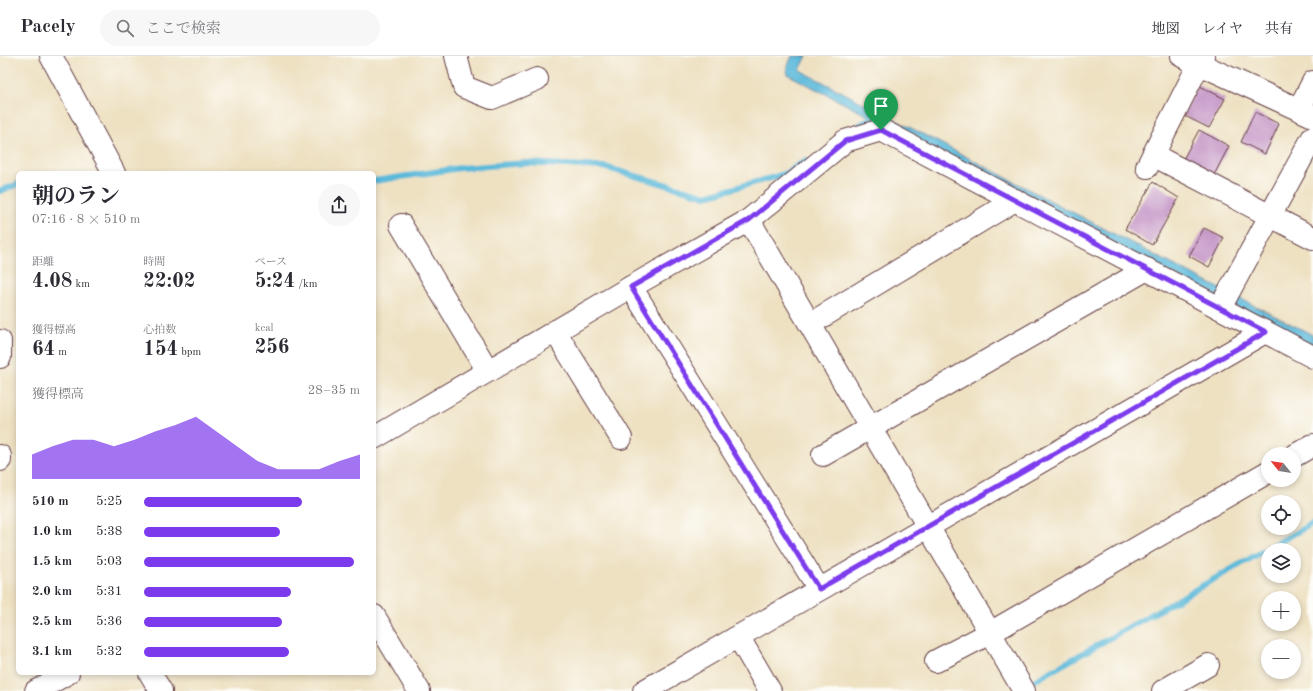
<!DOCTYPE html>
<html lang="ja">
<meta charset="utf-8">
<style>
body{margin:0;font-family:"Old Standard TT","Noto Serif JP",serif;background:#f7f7f7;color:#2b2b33;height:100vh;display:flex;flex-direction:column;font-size:15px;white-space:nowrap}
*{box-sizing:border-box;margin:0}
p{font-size:13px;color:#7c7c81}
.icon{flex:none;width:22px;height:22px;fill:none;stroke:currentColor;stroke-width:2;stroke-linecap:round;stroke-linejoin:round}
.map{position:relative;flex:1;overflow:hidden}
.sheet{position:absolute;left:16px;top:115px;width:360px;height:504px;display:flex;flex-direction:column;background:#fff;border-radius:6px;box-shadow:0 2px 6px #0003}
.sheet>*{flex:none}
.needle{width:26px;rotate:300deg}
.buttons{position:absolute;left:1261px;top:391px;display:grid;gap:8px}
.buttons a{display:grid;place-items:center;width:40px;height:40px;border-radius:50%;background:#fff;box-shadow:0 2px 6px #0003;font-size:20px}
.pin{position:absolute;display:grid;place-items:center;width:34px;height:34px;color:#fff;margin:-41px -17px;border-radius:50% 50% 50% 0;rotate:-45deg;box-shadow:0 0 4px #0007}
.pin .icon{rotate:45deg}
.round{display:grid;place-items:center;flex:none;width:42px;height:42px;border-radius:21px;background:#f7f7f7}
.summary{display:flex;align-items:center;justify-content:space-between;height:68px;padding:0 16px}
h1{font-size:22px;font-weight:700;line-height:30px}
.stats{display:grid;grid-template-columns:repeat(3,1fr);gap:6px;height:68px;padding:4px 16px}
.stats div{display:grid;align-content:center}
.stats b{font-size:20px;font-weight:700}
.stats small{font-size:11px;font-weight:400}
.stats p{font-size:11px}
.chart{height:112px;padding:8px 16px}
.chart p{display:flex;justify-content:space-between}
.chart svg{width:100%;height:72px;margin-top:4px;fill:#7c3aed;opacity:.7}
ul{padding:0 16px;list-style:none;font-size:13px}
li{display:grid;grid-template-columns:64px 48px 1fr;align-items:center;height:30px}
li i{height:10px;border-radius:5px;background:#7c3aed}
header{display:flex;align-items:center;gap:24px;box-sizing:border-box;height:56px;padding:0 20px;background:#fff;border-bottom:1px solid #e1e1e2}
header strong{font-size:19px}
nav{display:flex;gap:22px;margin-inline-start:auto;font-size:14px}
.search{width:280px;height:36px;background:#f7f7f7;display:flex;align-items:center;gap:10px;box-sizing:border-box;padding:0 14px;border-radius:22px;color:#7c7c81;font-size:15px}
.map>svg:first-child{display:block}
.water{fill:#5cb9da;stroke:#536c82}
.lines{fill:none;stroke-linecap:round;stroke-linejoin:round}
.stream{stroke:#5cb9da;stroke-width:6}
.building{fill:#c596c7}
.minor-casing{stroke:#633c42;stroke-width:24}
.minor{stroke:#fff;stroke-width:22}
.route-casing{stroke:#fff;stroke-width:8}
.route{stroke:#7c3aed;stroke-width:5}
</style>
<header>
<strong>Pacely</strong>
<div class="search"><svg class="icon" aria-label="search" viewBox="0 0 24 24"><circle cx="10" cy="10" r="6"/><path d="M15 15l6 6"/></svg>ここで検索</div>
<nav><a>地図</a><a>レイヤ</a><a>共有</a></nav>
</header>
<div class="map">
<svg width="1313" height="635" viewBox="0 0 1313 635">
<rect width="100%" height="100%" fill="#fdfcf7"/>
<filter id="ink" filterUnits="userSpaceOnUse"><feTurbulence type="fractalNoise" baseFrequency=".025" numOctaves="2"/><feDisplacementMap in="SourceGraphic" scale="8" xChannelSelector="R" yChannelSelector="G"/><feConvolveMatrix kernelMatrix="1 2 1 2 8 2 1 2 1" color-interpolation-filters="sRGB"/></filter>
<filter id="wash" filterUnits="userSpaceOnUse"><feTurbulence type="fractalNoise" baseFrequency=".012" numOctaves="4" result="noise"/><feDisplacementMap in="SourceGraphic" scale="16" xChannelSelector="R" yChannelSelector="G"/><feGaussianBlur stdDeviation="0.9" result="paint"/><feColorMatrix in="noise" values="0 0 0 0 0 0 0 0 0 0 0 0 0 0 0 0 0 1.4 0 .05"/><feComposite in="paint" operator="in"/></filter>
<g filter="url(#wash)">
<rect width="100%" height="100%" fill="#eee1c2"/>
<polygon class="water" points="792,0 807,0 800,14 1193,219 1313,279 1313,291 787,18 787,11"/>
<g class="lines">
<g class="stream">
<polyline points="856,72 873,60"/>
<polyline points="374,125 460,112 526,107 604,111 706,140 785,118 806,104"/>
<polyline points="0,135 18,128"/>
<polyline points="1025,630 1313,467"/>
</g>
</g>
<g id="blocks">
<g class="building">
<polygon points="1198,29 1225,43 1209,72 1183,59"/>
<polygon points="1255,56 1279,68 1265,98 1241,86"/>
<polygon points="1199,74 1229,90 1212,123 1181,107"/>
<polygon points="1153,126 1179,142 1152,189 1125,173"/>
<polygon points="1204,172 1224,182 1209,211 1189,200"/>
</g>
</g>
</g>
<g filter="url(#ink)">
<use href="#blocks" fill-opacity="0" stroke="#633c42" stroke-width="1"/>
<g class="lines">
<defs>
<g id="minor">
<polyline points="51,0 114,117"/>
<polyline points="456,0 464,31 492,42 537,23"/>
<polyline points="1182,0 1313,60"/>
<polyline points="1299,53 1313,26"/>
<polyline points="1153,99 1313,182"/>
<polyline points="1147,111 1203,0"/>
<polyline points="749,164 1024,635"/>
<polyline points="401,169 488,315"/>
<polyline points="631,231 819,533"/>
<polyline points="1220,252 1313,81"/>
<polyline points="810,268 1015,144"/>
<polyline points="555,275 621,382"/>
<polyline points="0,285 0,301"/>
<polyline points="374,382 631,231 749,164 845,85 881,74 1313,301"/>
<polyline points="823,399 1147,213"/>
<polyline points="0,400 0,404"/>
<polyline points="1294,400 1313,389"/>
<polyline points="374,560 419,635"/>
<polyline points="738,580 770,635"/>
<polyline points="936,605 990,577 1268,416"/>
<polyline points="150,617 161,635"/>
<polyline points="36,635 68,617"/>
<polyline points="644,635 1265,276"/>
<polyline points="1163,635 1208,609"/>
</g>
</defs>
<use href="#minor" class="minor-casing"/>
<use href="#minor" class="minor"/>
</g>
</g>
<g class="lines" filter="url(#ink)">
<defs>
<polygon id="route" points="881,74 1266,276 819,533 631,231 749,164 845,85"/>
</defs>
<use href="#route" class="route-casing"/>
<use href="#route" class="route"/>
</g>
</svg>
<div class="buttons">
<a><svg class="needle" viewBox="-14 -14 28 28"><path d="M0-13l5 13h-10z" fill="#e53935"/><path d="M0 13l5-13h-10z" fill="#7c7c81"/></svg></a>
<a><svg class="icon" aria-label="locate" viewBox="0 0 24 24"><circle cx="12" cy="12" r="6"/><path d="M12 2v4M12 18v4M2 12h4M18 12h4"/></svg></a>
<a><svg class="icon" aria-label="layers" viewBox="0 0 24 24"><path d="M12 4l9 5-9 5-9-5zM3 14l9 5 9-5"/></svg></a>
<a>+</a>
<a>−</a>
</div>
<div class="pin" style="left:881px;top:74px;background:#1e9e55"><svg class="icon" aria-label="arrive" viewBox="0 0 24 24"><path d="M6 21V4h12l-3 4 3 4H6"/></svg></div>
<section class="sheet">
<div class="summary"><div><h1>朝のラン</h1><p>07:16 · 8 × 510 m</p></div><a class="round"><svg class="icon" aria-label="share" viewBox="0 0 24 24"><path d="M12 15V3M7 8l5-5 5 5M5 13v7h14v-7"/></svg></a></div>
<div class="stats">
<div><p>距離</p><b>4.08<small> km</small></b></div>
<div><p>時間</p><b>22:02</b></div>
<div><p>ペース</p><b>5:24<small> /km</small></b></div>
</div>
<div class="stats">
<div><p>獲得標高</p><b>64<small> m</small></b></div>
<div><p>心拍数</p><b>154<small> bpm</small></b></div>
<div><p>kcal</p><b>256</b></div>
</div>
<div class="chart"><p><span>獲得標高</span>28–35 m</p>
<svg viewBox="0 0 160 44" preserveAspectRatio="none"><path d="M0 44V29L10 24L20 20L30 20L40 24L50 20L60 15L70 11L80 6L90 15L100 24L110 33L120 38L130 38L140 38L150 33L160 29V44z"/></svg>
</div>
<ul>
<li><b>510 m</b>5:25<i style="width:73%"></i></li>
<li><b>1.0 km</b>5:38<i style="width:63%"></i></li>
<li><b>1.5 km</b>5:03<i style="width:97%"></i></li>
<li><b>2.0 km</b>5:31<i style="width:68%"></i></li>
<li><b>2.5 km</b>5:36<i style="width:64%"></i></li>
<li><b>3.1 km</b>5:32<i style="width:67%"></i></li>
</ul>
</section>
</div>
